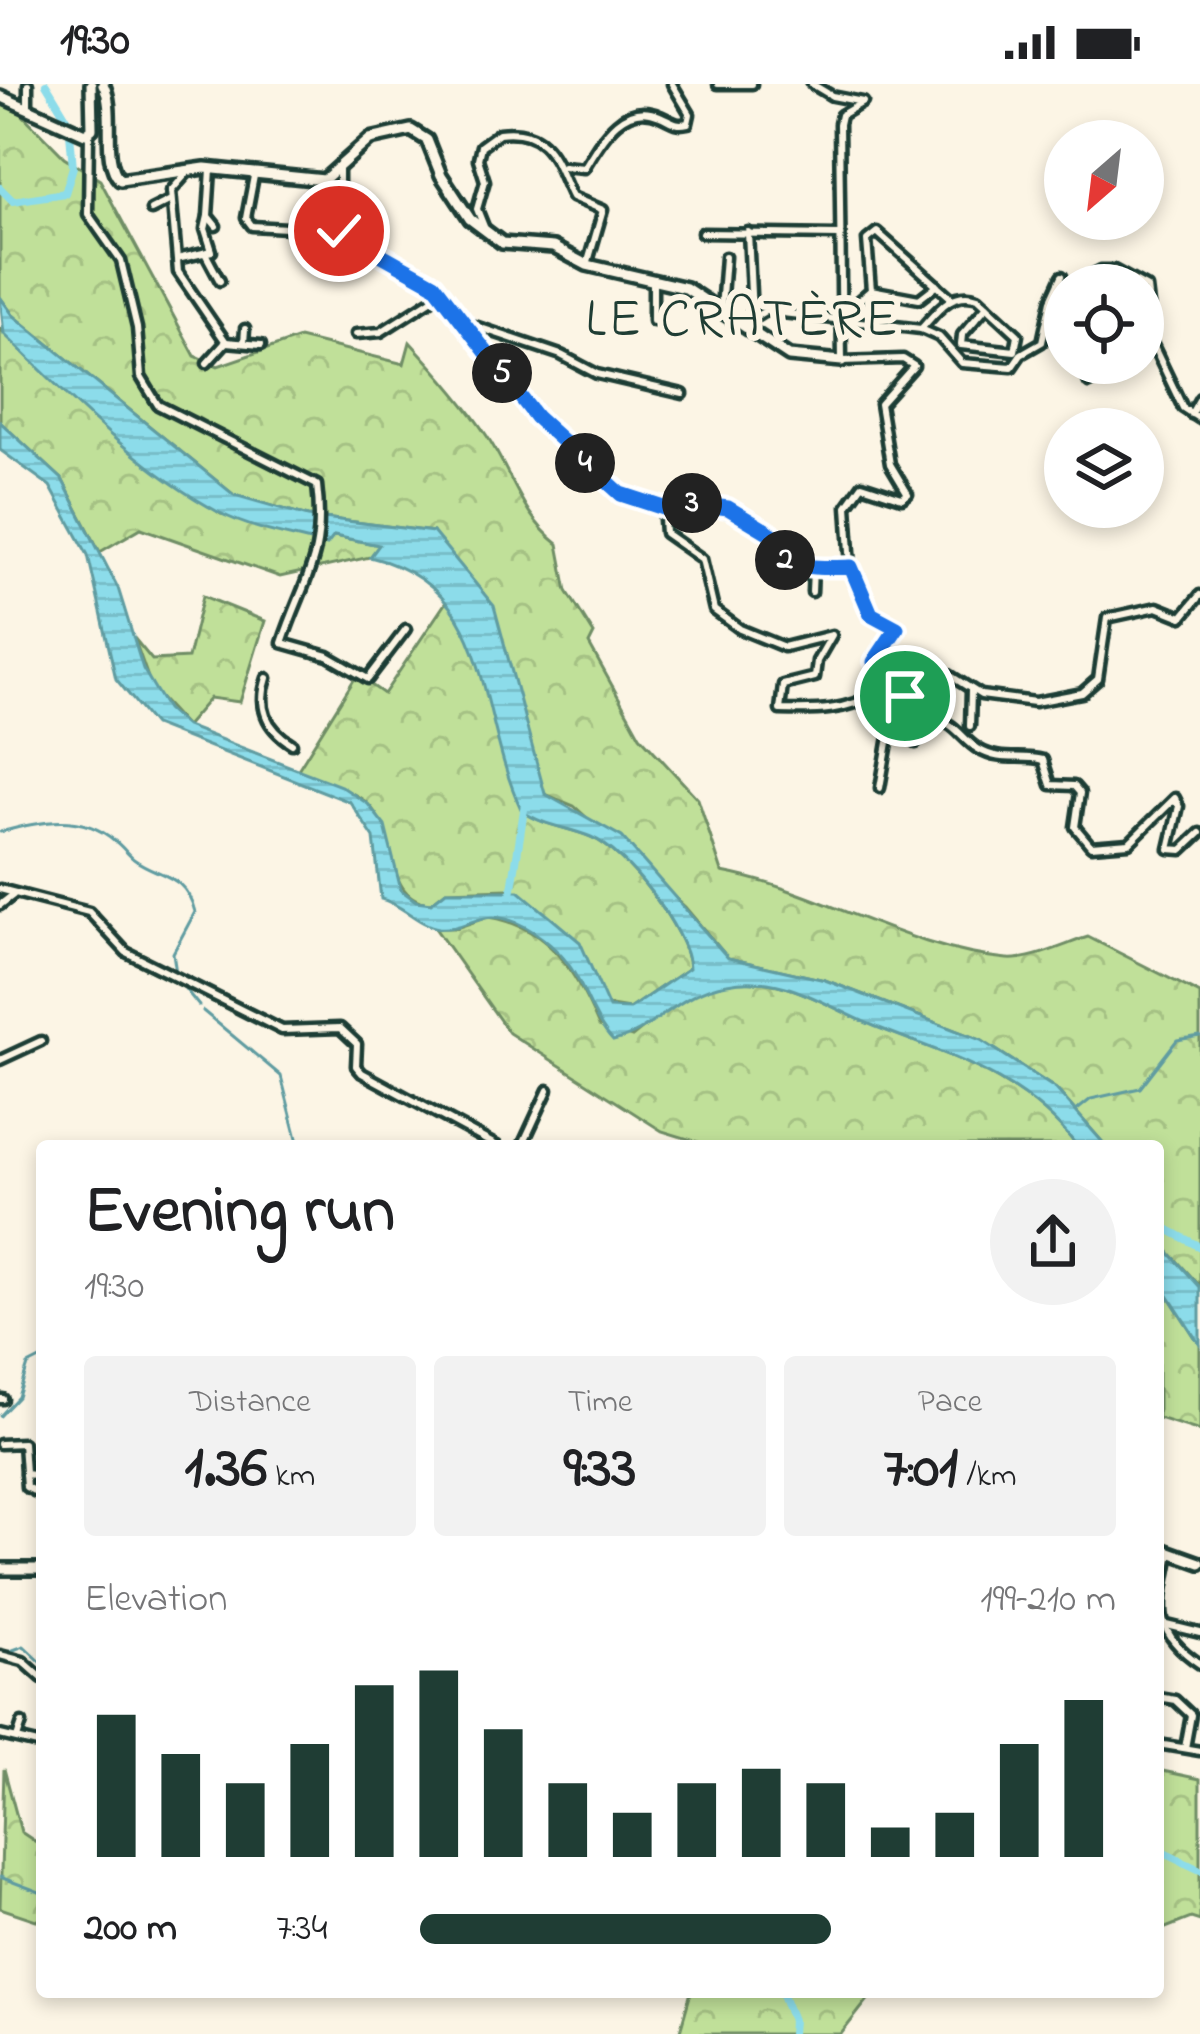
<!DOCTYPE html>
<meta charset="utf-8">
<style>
body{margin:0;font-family:"Indie Flower",sans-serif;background:#f2f2f2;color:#202124;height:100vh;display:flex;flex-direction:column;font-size:45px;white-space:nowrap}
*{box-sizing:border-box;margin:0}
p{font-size:39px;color:#757577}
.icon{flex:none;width:66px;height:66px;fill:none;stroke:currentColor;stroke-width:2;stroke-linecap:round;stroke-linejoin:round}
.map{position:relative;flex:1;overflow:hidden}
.details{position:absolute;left:36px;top:1056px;width:1128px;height:858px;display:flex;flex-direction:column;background:#fff;border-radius:12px;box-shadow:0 6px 18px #0003}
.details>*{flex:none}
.needle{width:78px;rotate:208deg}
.controls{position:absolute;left:1044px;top:36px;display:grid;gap:24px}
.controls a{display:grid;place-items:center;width:120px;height:120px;border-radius:50%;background:#fff;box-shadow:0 6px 18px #0003;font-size:60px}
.pin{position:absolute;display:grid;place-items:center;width:102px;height:102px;color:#fff;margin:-51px;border:6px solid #fff;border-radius:50%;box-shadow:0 3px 12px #0007}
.km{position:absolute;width:60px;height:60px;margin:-30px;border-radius:50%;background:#222;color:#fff;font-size:33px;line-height:60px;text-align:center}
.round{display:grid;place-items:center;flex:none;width:126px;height:126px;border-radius:63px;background:#f2f2f2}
.head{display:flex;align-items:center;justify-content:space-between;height:204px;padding:0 48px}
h1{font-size:66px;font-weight:700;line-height:90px}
.stats{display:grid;grid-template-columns:repeat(3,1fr);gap:18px;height:204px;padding:12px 48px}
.stats div{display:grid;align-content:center;border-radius:12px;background:#f2f2f2;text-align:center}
.stats b{font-size:60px;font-weight:700}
.stats small{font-size:33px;font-weight:400}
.stats p{font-size:33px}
.chart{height:336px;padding:24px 48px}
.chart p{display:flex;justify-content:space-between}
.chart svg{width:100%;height:216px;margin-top:12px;stroke:#1f3d34;stroke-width:6}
ul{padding:0 48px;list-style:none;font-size:39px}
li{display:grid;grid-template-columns:192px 144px 1fr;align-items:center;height:90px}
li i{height:30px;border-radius:15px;background:#1f3d34}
.status{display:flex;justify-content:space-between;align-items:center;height:84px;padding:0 60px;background:#fff;direction:ltr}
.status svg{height:33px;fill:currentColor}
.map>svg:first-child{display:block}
.forest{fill:url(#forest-crowns);stroke:#708e66;stroke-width:3}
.water{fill:url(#water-rules);stroke:#609ca1;stroke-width:3}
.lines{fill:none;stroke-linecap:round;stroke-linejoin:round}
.stream{stroke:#609ca1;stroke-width:3}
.river{stroke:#8cdcea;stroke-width:8}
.minor-casing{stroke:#1f3d34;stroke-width:15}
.tertiary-casing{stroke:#1f3d34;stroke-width:18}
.minor{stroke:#fcf5e5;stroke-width:6}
.tertiary{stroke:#fcf5e5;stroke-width:9}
.route-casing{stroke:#fff;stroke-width:24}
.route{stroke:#1a73e8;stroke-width:15}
.labels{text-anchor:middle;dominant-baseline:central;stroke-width:12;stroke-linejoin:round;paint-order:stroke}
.quarter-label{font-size:54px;letter-spacing:3px;fill:#1f3d34;stroke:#fcf5e5}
</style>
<div class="status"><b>19:30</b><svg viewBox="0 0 49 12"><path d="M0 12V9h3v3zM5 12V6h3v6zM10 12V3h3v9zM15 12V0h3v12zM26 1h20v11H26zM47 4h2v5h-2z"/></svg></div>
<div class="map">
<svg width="1200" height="1950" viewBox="0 0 1200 1950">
<defs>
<pattern id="forest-crowns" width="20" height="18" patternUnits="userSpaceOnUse" patternTransform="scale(3)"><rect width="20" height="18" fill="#c0e099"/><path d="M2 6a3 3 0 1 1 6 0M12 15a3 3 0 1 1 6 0" fill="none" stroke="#a5c184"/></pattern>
<pattern id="water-rules" width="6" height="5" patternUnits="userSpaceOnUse" patternTransform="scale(3)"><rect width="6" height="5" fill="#8cdcea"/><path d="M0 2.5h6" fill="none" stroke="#78bec9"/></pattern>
</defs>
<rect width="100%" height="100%" fill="#fcf5e5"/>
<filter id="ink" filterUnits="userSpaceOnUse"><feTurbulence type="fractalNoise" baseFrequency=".00833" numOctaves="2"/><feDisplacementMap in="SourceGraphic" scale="24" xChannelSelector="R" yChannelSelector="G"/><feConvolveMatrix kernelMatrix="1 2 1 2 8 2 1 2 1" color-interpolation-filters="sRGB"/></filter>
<g filter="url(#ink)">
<g class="forest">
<path d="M0,8L64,73L100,96L195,272L218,282L299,254L404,280L410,258C437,287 465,319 487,352C512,390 522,432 558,460L567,507L594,550L589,560L640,652L698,715L722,788C820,806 906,866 1007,875C1031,877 1065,860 1088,853L1200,910V1202L1158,1156V1062H1106L1056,1005L981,956L825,896L728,874L685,823L574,722L545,710L433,448L308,432L234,411L13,231L0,213Z"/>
<polygon points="0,245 120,357 221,430 380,461 370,473 280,493 141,444 100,468 62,395 0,338"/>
<polygon points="203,512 265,537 240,618 210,614 186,642 152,605 134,554 152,576 188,574"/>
<path d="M448,515L473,557L522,726C543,742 567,743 591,753C626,767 688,848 689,884L629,925L605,921L509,805L446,807L431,819C382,816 399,749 368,720C352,705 318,697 297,687L357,591L384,610Z"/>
<path d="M488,833C550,843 576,888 599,942L632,953C661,929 689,906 727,899C787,890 824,922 875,942C952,973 1024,993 1077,1062H711L662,1047L509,949L435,844H456Z"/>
<polygon points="1158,1196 1200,1261 1200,1347 1158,1334"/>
<polygon points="4,1685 21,1748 42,1762 42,1838 0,1824"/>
<polygon points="1158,1686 1200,1695 1200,1837 1191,1834 1158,1847"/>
<polygon points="691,1908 874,1908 841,1950 679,1950"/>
</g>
<g class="water">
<path d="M0,213L13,231L234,411L308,432L433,448L494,522L545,710L622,753L728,874L825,896L981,956L1056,1005L1106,1062H1077C1024,993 952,973 874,942C824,922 786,889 727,900C678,908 654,948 613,957C589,931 584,895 559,869C541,851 511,829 485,834C469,837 456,846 439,844C418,841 402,820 381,815L374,754L350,718L154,641L116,595L88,471L50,402L0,366V338L62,395L118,504L143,585L167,625L186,642L341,702L368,720L385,742L401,806L416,817L431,819L446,807H519L580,858L609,924L629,925L689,884C688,848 626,767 591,753C567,743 543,742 522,727C475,629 497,504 370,473L379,461L334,452L327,461C292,452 253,446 220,429C139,386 70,314 4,250Z"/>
<polygon points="1158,1156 1200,1203 1200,1261 1158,1196"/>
</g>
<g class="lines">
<g class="stream">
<path d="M0,748C40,738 80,727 115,757C123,763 128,771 135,776C159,793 185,789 195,828L173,869L176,889"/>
<polyline points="182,901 199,922"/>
<polyline points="203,927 281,992 299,1062"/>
<polyline points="1076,1027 1091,1015 1140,1004 1177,956 1200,952"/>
<polyline points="0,1332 18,1313 28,1281 42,1274"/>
<polyline points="5,1569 24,1562 42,1579"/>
<polyline points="0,1793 42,1809"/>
</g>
<g class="river">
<polyline points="0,104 13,117 65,109 73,83 69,38 46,0"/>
<polyline points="511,811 525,719"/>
<polyline points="1158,1140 1200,1163"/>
<polyline points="1158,1766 1200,1786"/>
<polyline points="782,1908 793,1936 792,1950"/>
</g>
<defs>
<g id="minor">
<polyline points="718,0 752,0"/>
<path d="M812,0L832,12L863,18L841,31L839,40L842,277L903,275L914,282L880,320L890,380L908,410L902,414L862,401L847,422L851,483L871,530L897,544L874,573L880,587L907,604L893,629L919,622L931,636C954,635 960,654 978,665C1001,679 1021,670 1043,676L1051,701L1074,702L1080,709L1075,743L1091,762L1129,759L1175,714L1179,722L1169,765L1182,766L1200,749"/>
<polyline points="28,22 28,0"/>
<path d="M89,49L88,130L121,177L137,244L141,293L158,321L317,401C326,475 304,493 282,559L328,572L368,595L406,545"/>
<path d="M563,82L584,84C600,58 622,15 660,32C672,37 675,42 688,39L690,30L672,0"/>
<polyline points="211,85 208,132 216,142"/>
<polyline points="186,90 171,107 178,188 226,258 207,279"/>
<path d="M254,92L246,134L252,142L339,147L429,197L548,345L621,410L663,422L665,449L702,475L714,526L740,545L784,563L832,551L817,577L815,593L783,601L780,626C815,627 845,628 879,608L880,587"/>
<polyline points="151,126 171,116"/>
<polyline points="313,144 315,181"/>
<path d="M485,145L477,125L485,97L478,75L481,62L499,49C551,43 555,79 572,113L603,126L587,181"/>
<polyline points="339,147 339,86"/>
<polyline points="748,148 752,230"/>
<polyline points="702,149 839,151"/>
<polyline points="205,169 220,197"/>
<polyline points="177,175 212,167 205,145 208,132"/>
<polyline points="653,198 653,237"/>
<polyline points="1073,201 1101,186 1114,186 1147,204 1151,237 1146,255"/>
<polyline points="871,206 867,156 877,148 950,213"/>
<polyline points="871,206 919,215 937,201"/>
<polyline points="1052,214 1062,192"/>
<polyline points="1056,215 1065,207"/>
<polyline points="721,225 725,173"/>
<polyline points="842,231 871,206"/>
<polyline points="466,239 561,271 597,290 683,310"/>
<polyline points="744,240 765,227 921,245 939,253 962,279 1012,283 1021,270 1042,258 1051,217 1059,216 1065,227"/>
<path d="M921,245C938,226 952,205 978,214L1018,251L1015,267L961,261L962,251L987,222"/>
<polyline points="356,250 381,248 442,209"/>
<polyline points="1143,255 1152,259 1183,324 1200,335"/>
<polyline points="226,258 261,261"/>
<polyline points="244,259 245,245"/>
<polyline points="1081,279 1089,299 1104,279"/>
<polyline points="1116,279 1119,286 1126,279"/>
<polyline points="1191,330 1200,314"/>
<path d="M665,425C708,413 739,430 776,452L779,456L765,485"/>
<polyline points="775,468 804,483 851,483"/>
<polyline points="812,508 813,484"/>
<path d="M267,594C257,623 266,644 292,660"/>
<polyline points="922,623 938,621 943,587 981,611 1035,618 1082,609 1098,595 1107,534 1157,523 1182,533 1200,511"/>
<polyline points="970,642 971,607"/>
<polyline points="916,659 917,650 932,645 931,636"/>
<polyline points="880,704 893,630"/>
<polyline points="0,805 89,828 126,868 282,946 340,944 357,960 356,982 362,989 497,1062"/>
<polyline points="0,821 13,811"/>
<polyline points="0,976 41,957"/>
<polyline points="522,1062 548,1006"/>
<polyline points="0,1315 3,1315"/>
<polyline points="0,1360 23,1359 26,1403 42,1411"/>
<polyline points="25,1390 42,1392"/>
<path d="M1170,1469C1160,1522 1150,1547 1200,1580"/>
<polyline points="1163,1540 1200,1549"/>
<polyline points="0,1571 23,1577 42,1594"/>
<polyline points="1158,1613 1175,1616 1191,1631 1185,1664"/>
<polyline points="0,1651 42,1661"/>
<polyline points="17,1654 22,1639"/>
<polyline points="1158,1660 1200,1667"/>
</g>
<g id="tertiary">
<path d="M103,0C117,27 100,75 120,96L205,84L324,96L370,55L411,46L427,56L441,91L470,135L502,159L553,163L587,181L686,204L789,272L842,277"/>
<polyline points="0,12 85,50 92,45 91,0"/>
<polyline points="1158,1464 1200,1479"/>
<polyline points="0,1485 42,1485"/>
</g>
</defs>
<use href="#minor" class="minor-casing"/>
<use href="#tertiary" class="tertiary-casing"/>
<use href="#minor" class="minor"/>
<use href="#tertiary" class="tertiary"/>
</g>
</g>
<g class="lines" filter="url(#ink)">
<defs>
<path id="route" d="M339,147L434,200L536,333L621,410L664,424L690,419L728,424L778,454L775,468C798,486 822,484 851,483L871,530L897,544L874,578L907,604L905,612"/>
</defs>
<use href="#route" class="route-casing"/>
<use href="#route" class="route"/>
</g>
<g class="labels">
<g class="quarter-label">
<text x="743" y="238">LE CRATÈRE</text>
</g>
</g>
</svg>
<div class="controls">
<a><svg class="needle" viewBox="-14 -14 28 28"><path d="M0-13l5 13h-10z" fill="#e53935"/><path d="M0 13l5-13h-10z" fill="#757577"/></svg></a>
<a><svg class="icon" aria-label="locate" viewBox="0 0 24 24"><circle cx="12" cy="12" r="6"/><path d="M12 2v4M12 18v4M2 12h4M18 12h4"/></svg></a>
<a><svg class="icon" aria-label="layers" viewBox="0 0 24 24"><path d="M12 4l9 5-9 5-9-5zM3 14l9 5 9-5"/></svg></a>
</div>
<div class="pin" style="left:905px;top:612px;background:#1e9e55"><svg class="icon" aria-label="arrive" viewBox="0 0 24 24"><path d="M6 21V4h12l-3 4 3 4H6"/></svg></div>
<div class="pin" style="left:339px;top:147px;background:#d93025"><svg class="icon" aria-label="check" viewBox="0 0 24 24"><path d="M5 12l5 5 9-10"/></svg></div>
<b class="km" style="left:785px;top:476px">2</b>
<b class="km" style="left:692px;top:419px">3</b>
<b class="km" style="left:585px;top:379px">4</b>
<b class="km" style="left:502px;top:289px">5</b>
<section class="details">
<div class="head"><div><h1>Evening run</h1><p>19:30</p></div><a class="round"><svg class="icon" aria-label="share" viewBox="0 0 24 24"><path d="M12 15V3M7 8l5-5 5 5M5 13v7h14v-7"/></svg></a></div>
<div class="stats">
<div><p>Distance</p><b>1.36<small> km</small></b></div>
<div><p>Time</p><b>9:33</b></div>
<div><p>Pace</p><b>7:01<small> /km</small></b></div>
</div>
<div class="chart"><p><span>Elevation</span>199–210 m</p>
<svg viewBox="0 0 160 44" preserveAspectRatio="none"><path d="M5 44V15M15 44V23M25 44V29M35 44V21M45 44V9M55 44V6M65 44V18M75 44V29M85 44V35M95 44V29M105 44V26M115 44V29M125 44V38M135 44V35M145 44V21M155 44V12"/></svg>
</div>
<ul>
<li><b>200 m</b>7:34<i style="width:59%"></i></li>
</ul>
</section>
</div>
